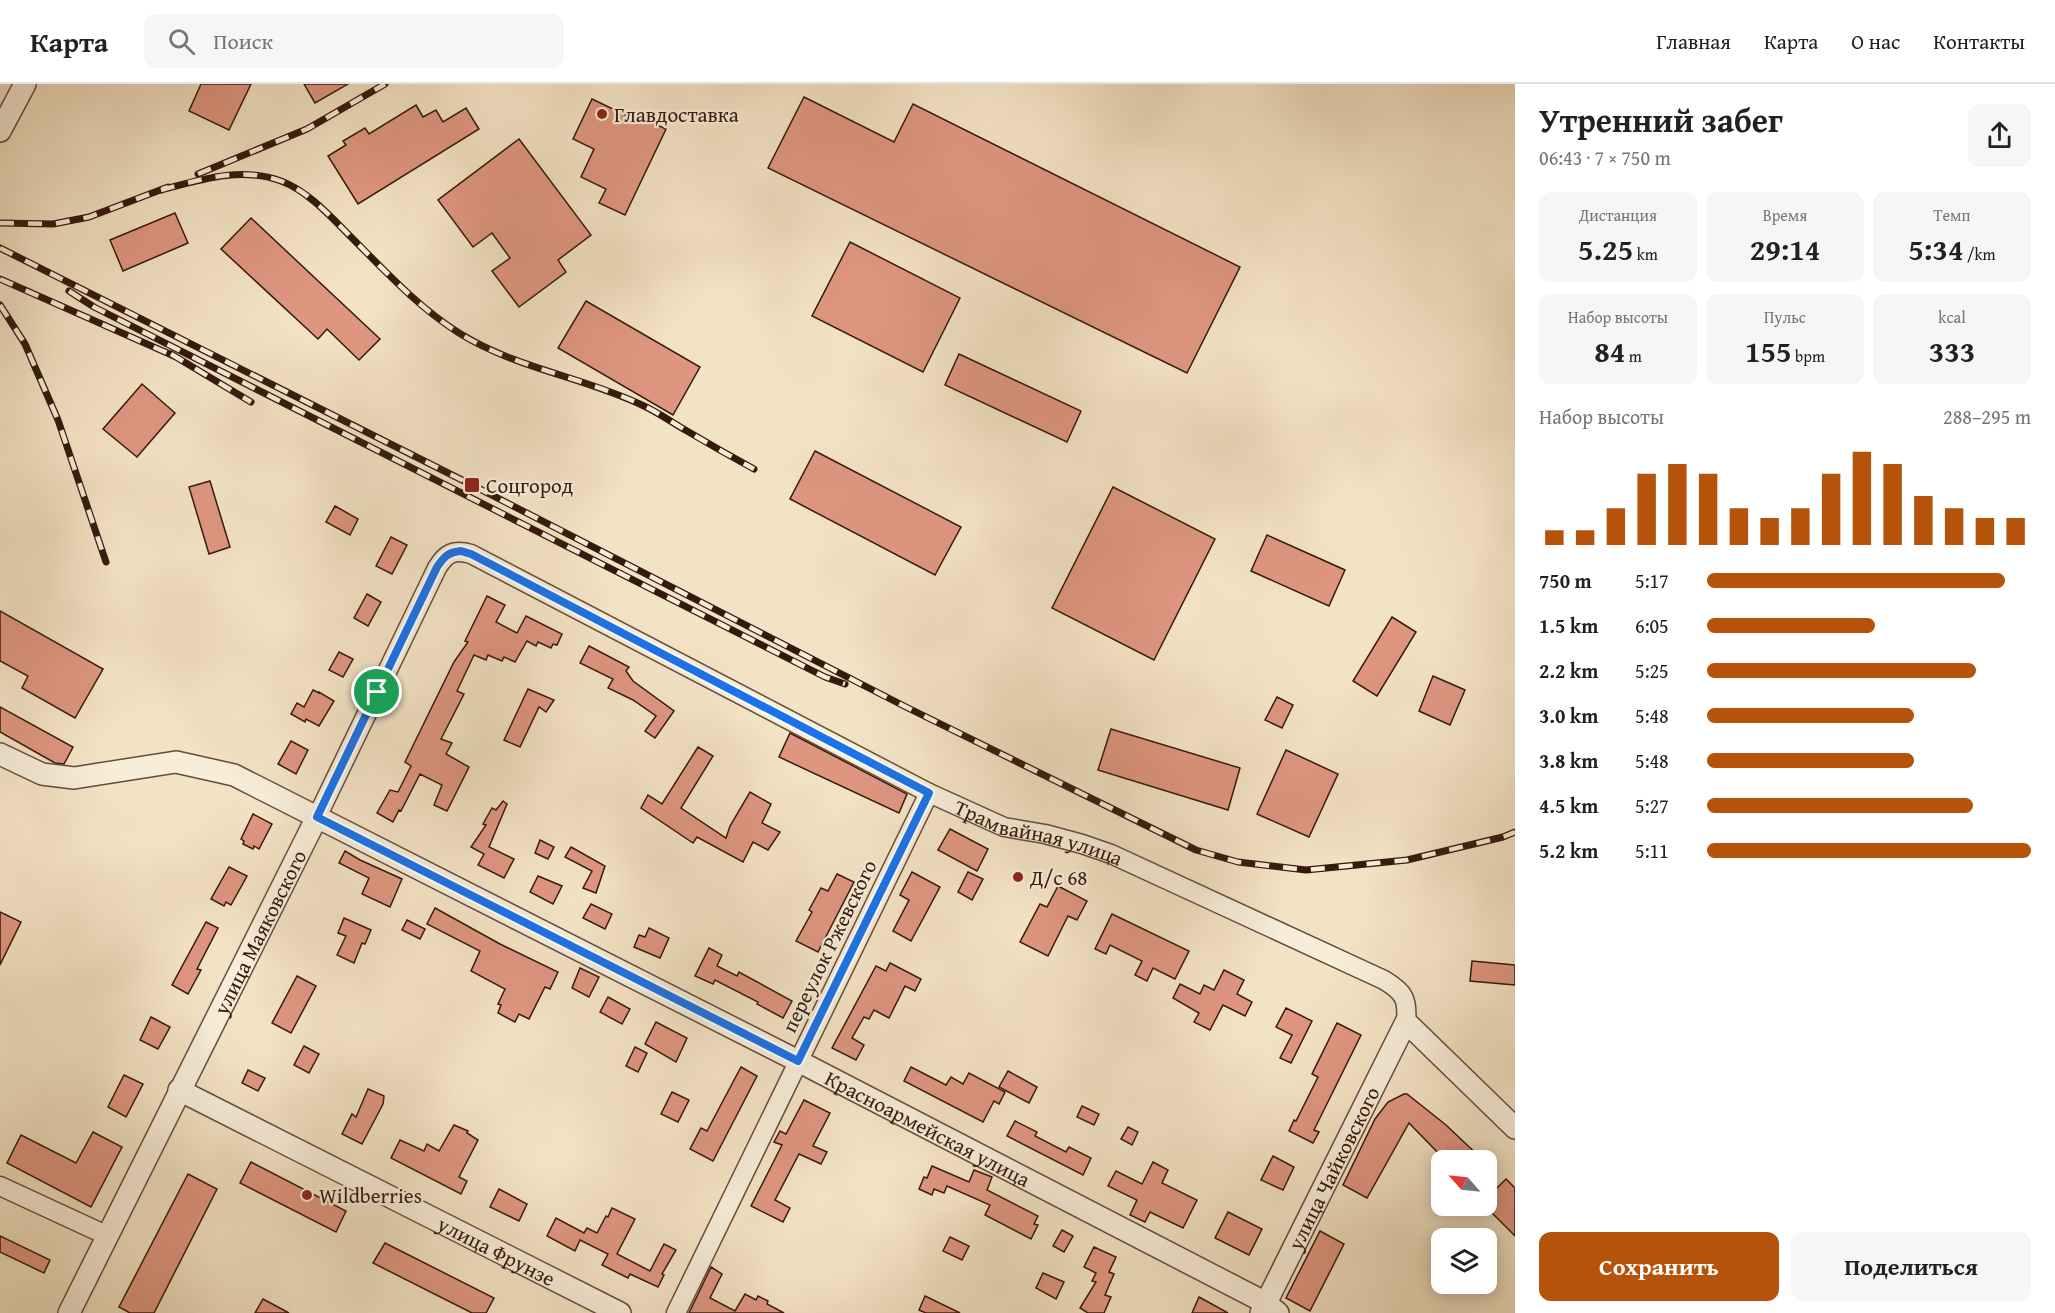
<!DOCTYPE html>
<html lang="ru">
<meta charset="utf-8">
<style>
body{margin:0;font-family:"Gentium Book Plus",serif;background:#f6f6f6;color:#202124;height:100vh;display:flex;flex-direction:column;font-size:22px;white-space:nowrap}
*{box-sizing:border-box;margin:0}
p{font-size:20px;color:#757577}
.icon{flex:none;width:33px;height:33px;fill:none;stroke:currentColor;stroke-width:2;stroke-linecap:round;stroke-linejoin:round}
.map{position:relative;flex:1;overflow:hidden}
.side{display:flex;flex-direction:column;background:#fff;width:540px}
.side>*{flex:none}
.needle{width:39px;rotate:297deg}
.controls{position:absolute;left:1431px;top:1066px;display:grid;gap:12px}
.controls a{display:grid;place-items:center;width:66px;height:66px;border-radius:12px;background:#fff;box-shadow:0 3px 15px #0003;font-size:30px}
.pin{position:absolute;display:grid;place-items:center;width:51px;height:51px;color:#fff;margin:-26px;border:3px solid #fff;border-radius:50%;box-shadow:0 2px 6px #0007}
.round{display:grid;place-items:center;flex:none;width:63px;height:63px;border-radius:12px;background:#f6f6f6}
.head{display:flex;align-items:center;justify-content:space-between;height:102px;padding:0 24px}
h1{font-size:33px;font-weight:600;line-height:45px}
.stats{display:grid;grid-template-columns:repeat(3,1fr);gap:9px;height:102px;padding:6px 24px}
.stats div{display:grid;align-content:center;border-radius:12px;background:#f6f6f6;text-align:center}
.stats b{font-size:30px;font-weight:600}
.stats small{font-size:16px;font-weight:400}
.stats p{font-size:16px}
.chart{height:168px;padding:12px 24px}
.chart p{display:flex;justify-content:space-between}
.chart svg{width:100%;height:108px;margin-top:6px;stroke:#b45309;stroke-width:6}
.action{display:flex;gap:12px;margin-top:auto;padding:12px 24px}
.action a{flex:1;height:69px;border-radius:12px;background:#b45309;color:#fff;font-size:24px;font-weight:600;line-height:69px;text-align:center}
.action a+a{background:#f6f6f6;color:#202124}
ul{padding:0 24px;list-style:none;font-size:20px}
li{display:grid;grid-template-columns:96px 72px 1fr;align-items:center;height:45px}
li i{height:15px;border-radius:8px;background:#b45309}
header{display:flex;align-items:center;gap:36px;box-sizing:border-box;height:84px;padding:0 30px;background:#fff;border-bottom:2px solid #e0e0e0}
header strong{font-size:28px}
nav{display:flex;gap:33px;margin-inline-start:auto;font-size:21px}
.search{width:420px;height:54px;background:#f6f6f6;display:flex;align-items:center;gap:15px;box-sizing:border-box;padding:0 21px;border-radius:12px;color:#757577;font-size:22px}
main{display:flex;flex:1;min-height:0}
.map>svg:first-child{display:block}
.building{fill:#df9681;stroke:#36190d;stroke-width:1.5}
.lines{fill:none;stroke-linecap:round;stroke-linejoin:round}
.minor-casing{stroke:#654c3b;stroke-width:21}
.tertiary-casing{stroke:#654c3b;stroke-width:24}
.minor{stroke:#f7edd9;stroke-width:18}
.tertiary{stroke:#f7edd9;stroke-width:21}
.rail-casing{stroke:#36190d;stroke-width:7}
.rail{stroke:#f7edd9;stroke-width:4.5;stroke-dasharray:14;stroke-linecap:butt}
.route-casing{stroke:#fff;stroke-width:12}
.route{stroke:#1a73e8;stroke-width:8}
.poi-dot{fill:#8f2418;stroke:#f7edd9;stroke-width:2}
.labels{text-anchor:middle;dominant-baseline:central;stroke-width:4.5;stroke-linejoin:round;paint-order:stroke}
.poi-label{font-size:21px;fill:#36190d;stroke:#f7edd9;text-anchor:start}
.street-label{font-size:21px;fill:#36190d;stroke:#f7edd9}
</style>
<header>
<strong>Карта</strong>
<div class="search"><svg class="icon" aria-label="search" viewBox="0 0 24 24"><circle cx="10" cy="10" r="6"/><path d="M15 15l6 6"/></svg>Поиск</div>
<nav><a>Главная</a><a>Карта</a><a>О нас</a><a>Контакты</a></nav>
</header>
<main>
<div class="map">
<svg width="1515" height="1229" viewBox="0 0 1515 1229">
<rect width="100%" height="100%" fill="#f3e3c5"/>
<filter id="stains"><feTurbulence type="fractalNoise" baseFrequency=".00333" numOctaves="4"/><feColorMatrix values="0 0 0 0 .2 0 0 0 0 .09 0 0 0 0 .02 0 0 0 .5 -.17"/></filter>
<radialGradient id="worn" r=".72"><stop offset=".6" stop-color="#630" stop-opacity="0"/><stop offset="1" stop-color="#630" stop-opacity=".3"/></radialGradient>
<g class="building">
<polygon points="201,0 251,0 229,46 189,27"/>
<polygon points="304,0 348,0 315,19"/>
<polygon points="804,13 894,58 913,20 1240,183 1187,289 768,84"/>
<polygon points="592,15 638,37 640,33 666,45 625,131 599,119 606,105 581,93 594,65 573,55"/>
<polygon points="416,21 423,33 436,26 443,38 466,24 479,45 358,120 328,72 346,61 343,57 365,44 369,50"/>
<polygon points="519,55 591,151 558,176 566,188 519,223 492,187 510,174 492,149 473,163 438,116"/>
<polygon points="175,129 188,159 123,187 110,156"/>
<polygon points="251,134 380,255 359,276 327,245 318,255 221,165"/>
<polygon points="850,158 960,214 923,288 812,232"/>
<polygon points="586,217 700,283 673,331 558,264"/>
<polygon points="959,270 1081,327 1067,358 945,301"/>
<polygon points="142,300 175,329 137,373 103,345"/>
<polygon points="815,367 961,443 935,491 790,415"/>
<polygon points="210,397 230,463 209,470 189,403"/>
<polygon points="1113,403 1215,455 1154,576 1052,524"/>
<polygon points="335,422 358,435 350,451 326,438"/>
<polygon points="1267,451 1345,486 1329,522 1251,487"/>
<polygon points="391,453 407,461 392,490 376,482"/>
<polygon points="367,510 381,518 368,542 354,534"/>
<polygon points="487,512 505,521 496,538 517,549 526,532 562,550 557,561 553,560 551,564 538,558 536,562 527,557 515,578 504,573 502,577 488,571 486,576 474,571 457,607 464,610 441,655 452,659 446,670 469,683 447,727 434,721 442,701 420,690 401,727 399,726 393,738 377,729 390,706 398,708 411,682 405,678 454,578 468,558 465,557"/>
<polygon points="0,527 103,585 75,634 22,604 28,592 0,577"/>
<polygon points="1392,533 1416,548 1377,612 1353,597"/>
<polygon points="589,562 629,583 626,587 633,597 674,627 655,654 645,647 656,632 633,616 608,604 613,595 580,579"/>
<polygon points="339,568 353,575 343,593 329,586"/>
<polygon points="1433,592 1465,606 1450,641 1419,627"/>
<polygon points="528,605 554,616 546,628 539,623 520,663 504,656"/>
<polygon points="313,606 319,609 319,608 334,617 319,642 306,635 305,638 291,630 297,619 304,623"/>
<polygon points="1277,613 1293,621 1282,644 1265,636"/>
<polygon points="0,623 73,663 64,680 55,679 0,648"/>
<polygon points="1111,645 1240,684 1228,726 1098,686"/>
<polygon points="790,649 907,710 899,729 779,673"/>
<polygon points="291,657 308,666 296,690 278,680"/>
<polygon points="698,663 713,672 681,724 726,754 730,742 750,708 771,720 762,739 780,748 768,766 753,758 743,778 697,753 693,759 641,724 648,711 662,720"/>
<polygon points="1286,666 1338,690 1309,753 1257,730"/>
<polygon points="503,717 507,720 489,763 514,775 504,794 478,781 484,770 471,763 486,741 483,740 492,724 496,726"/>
<polygon points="253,730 272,740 259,765 254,762 253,765 243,760 244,757 241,755"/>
<polygon points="950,745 988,765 977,787 938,766"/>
<polygon points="540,756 554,763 548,775 535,769"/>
<polygon points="571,763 605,782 596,809 583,804 592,787 565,773"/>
<polygon points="345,767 360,776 402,795 390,823 362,810 369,794 339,779"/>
<polygon points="229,783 247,792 231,821 226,818 224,822 211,815"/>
<polygon points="912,788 940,803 911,857 893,847 909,816 900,811"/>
<polygon points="968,788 983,795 972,816 958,808"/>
<polygon points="837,790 854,798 818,868 796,857 812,828 809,826 821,804 828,807"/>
<polygon points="538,792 562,802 553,820 530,808"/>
<polygon points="1058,802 1087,817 1077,836 1068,832 1048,872 1020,858 1040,820 1047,823"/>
<polygon points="591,820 612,830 605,845 583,834"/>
<polygon points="435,824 500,860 558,888 550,905 545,903 529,935 519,930 515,938 498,929 501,921 498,920 505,905 471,887 480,867 427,840"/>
<polygon points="0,828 21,838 0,881"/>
<polygon points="1112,830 1189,867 1175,895 1153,884 1147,897 1135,891 1142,877 1110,861 1106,870 1095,865"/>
<polygon points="344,834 371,846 365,860 362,859 354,879 337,871 346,852 338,849"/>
<polygon points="407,836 425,845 420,855 402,846"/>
<polygon points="206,838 218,844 197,885 201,886 188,910 172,901"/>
<polygon points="649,844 669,854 660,874 634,863 639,851 645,853"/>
<polygon points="709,864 722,871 717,882 737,892 739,888 792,917 783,934 757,920 758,918 715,896 713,900 695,892"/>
<polygon points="1472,877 1515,881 1515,901 1470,897"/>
<polygon points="890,879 921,895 915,907 905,902 889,934 874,926 869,935 864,933 852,954 864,961 856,976 832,964 876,882 886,887"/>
<polygon points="580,884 599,893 589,913 572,904"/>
<polygon points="1224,886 1244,896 1237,910 1252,918 1245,932 1223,921 1210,946 1194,938 1199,929 1173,914 1180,900 1200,910 1204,901 1214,906"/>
<polygon points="297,892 316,902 291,949 272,939"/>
<polygon points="608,913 630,925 622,940 600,928"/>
<polygon points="1286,924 1312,937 1291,979 1280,974 1292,951 1276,943"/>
<polygon points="151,933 170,943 158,965 140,956"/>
<polygon points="656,938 687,954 676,978 645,960"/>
<polygon points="1337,939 1361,951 1314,1046 1319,1048 1313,1059 1289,1047 1294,1036 1296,1037 1318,993 1312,990"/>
<polygon points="304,962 319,970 309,989 294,981"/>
<polygon points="635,963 647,969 638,988 626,982"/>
<polygon points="741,983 757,992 713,1077 690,1065 701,1044 707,1047"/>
<polygon points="911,983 946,1001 951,993 963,1000 969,989 1005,1008 999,1020 994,1017 983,1038 904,997"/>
<polygon points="248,986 265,994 258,1007 242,999"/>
<polygon points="1008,987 1037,1003 1029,1019 999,1003"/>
<polygon points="124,991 143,1000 126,1033 108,1023"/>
<polygon points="368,1005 384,1012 383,1020 362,1060 342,1050 352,1030 356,1033"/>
<polygon points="672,1008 689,1016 678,1038 661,1030"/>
<polygon points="1404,1010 1407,1010 1446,1041 1484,1077 1446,1077 1409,1039 1367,1114 1343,1101 1375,1035 1388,1018"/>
<polygon points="804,1016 830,1029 813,1062 827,1068 821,1080 799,1070 775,1116 790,1124 783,1138 751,1122 782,1061 774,1058 780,1047 786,1050"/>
<polygon points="1082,1022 1099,1030 1094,1041 1077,1033"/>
<polygon points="1015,1037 1037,1048 1035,1052 1066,1068 1069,1063 1091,1074 1083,1091 1007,1052"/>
<polygon points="454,1041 468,1047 467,1049 478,1056 459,1093 467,1097 461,1110 391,1074 400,1056 424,1067 427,1060 439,1067"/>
<polygon points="1128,1043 1138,1048 1132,1061 1121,1055"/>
<polygon points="93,1048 122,1063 91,1123 7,1079 21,1051 76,1079"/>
<polygon points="1273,1072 1294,1083 1283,1106 1261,1096"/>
<polygon points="251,1078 346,1127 336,1148 240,1099"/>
<polygon points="1153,1078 1168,1086 1162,1099 1197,1116 1183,1144 1150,1128 1145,1138 1130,1131 1137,1116 1108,1102 1116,1087 1142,1100"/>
<polygon points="932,1082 969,1098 974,1086 992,1093 987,1106 1038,1132 1034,1140 1038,1141 1031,1155 985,1131 990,1121 947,1102 944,1109 934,1105 932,1111 919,1105 924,1093 927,1094"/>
<polygon points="188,1090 217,1105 154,1229 130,1229 119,1223"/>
<polygon points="1506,1095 1515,1104 1515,1152 1486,1123 1486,1115"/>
<polygon points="499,1105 527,1120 519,1137 490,1123"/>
<polygon points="612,1124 635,1135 617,1170 650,1187 664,1160 676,1166 662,1190 664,1191 658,1203 630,1190 628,1194 602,1181 608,1170 580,1156 575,1167 547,1152 556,1134 584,1149 587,1144 597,1149 606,1132 608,1133"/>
<polygon points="1228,1128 1262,1145 1249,1171 1215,1154"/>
<polygon points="1062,1146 1073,1152 1064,1168 1053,1162"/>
<polygon points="1320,1147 1344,1160 1310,1227 1286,1214"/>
<polygon points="0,1152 50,1176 44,1189 0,1168"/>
<polygon points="950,1153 969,1162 962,1176 943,1167"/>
<polygon points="385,1159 494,1214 486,1229 472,1229 373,1179"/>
<polygon points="1094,1163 1116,1173 1109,1188 1114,1190 1105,1211 1111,1213 1104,1229 1088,1229 1080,1224 1096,1198 1092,1197 1096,1189 1084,1183"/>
<polygon points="711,1183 722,1190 710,1214 735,1227 745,1210 756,1216 758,1212 768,1217 767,1220 784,1229 689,1229"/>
<polygon points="1043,1189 1064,1198 1056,1215 1036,1204"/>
<polygon points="925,1212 960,1229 926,1229 919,1226"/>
<polygon points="1199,1213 1228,1229 1192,1229"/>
<polygon points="263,1215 289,1229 255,1229"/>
</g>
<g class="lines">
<defs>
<g id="minor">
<path id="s1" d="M317,733L437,484C446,469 454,465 471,470L929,709L1004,743L1045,750L1082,760L1111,770L1384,896C1404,908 1408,915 1406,938"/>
<polyline points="0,1102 108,1152"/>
<polyline points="676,1229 929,709"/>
</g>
<g id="tertiary">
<polyline points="0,47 25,0"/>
<path id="s2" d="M0,670L42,690L74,694L176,678L234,691L798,977L1266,1219L1278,1229"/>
<path id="s3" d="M179,1006L620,1229"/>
<path id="s4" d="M69,1229L317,733"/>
<path id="s5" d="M1261,1229L1406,938L1515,1044"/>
</g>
</defs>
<use href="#minor" class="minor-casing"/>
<use href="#tertiary" class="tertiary-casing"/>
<use href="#minor" class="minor"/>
<use href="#tertiary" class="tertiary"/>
<defs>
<g id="rail">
<polyline points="198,90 307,45 385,0"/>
<path d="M161,106C199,96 241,82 281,97C308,107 330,132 351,153C385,187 418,223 459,249C517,285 584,293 644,322C659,329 673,339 687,347C709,360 732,373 754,385"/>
<polyline points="0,139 53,140 89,133 168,103"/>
<polyline points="0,164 472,401 906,623 1196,766 1238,778 1306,786 1407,776 1503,753 1515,748"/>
<polyline points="0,195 174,272"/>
<polyline points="69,207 94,223 825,593 845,600"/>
<polyline points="0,221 25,260 58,336 106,478"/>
<polyline points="171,270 251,318"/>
</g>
</defs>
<use href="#rail" class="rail-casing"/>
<use href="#rail" class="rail"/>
</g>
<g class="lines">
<defs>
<path id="route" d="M461,467L471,470L929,709L798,977L317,733L437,483C444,473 448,468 461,467Z"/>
</defs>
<use href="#route" class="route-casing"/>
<use href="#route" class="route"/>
</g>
<g class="poi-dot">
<circle cx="602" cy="30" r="6"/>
<rect x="464" y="393" width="16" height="16" rx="3"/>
<circle cx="1018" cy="793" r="6"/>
<circle cx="307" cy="1111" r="6"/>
</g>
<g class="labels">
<g class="poi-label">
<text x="614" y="30">Главдоставка</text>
<text x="486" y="401">Соцгород</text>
<text x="1030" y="793">Д/с 68</text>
<text x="319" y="1111">Wildberries</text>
</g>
<g class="street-label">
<text stroke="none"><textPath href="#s1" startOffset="951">Трамвайная улица</textPath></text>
<text stroke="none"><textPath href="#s4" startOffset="426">улица Маяковского</textPath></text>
<text transform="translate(829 862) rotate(-64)">переулок Ржевского</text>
<text stroke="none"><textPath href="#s2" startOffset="1020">Красноармейская улица</textPath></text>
<text stroke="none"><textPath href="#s5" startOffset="162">улица Чайковского</textPath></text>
<text stroke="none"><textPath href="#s3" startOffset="356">улица Фрунзе</textPath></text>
</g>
</g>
<rect width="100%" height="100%" filter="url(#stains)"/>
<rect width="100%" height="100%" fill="url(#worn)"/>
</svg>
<div class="controls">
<a><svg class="needle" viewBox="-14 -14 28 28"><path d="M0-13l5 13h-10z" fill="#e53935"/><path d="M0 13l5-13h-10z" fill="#757577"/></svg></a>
<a><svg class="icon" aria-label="layers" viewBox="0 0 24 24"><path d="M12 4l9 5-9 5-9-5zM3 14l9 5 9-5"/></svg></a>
</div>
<div class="pin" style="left:377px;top:608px;background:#1e9e55"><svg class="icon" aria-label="arrive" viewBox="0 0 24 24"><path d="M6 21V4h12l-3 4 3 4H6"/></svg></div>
</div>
<section class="side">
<div class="head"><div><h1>Утренний забег</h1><p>06:43 · 7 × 750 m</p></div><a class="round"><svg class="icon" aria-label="share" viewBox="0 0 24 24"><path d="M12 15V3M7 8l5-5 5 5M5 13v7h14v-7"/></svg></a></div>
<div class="stats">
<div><p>Дистанция</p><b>5.25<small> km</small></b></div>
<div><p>Время</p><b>29:14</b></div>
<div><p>Темп</p><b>5:34<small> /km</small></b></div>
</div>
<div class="stats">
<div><p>Набор высоты</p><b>84<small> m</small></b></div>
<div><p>Пульс</p><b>155<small> bpm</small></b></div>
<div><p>kcal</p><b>333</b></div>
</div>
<div class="chart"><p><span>Набор высоты</span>288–295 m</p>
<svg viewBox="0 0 160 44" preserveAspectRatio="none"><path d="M5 44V38M15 44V38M25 44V29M35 44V15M45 44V11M55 44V15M65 44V29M75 44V33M85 44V29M95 44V15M105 44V6M115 44V11M125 44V24M135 44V29M145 44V33M155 44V33"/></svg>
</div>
<ul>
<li><b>750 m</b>5:17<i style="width:92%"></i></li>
<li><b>1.5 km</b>6:05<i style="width:52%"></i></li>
<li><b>2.2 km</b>5:25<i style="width:83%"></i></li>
<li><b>3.0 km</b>5:48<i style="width:64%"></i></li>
<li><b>3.8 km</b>5:48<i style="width:64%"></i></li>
<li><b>4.5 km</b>5:27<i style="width:82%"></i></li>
<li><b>5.2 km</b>5:11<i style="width:100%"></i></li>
</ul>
<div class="action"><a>Сохранить</a><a>Поделиться</a></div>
</section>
</main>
